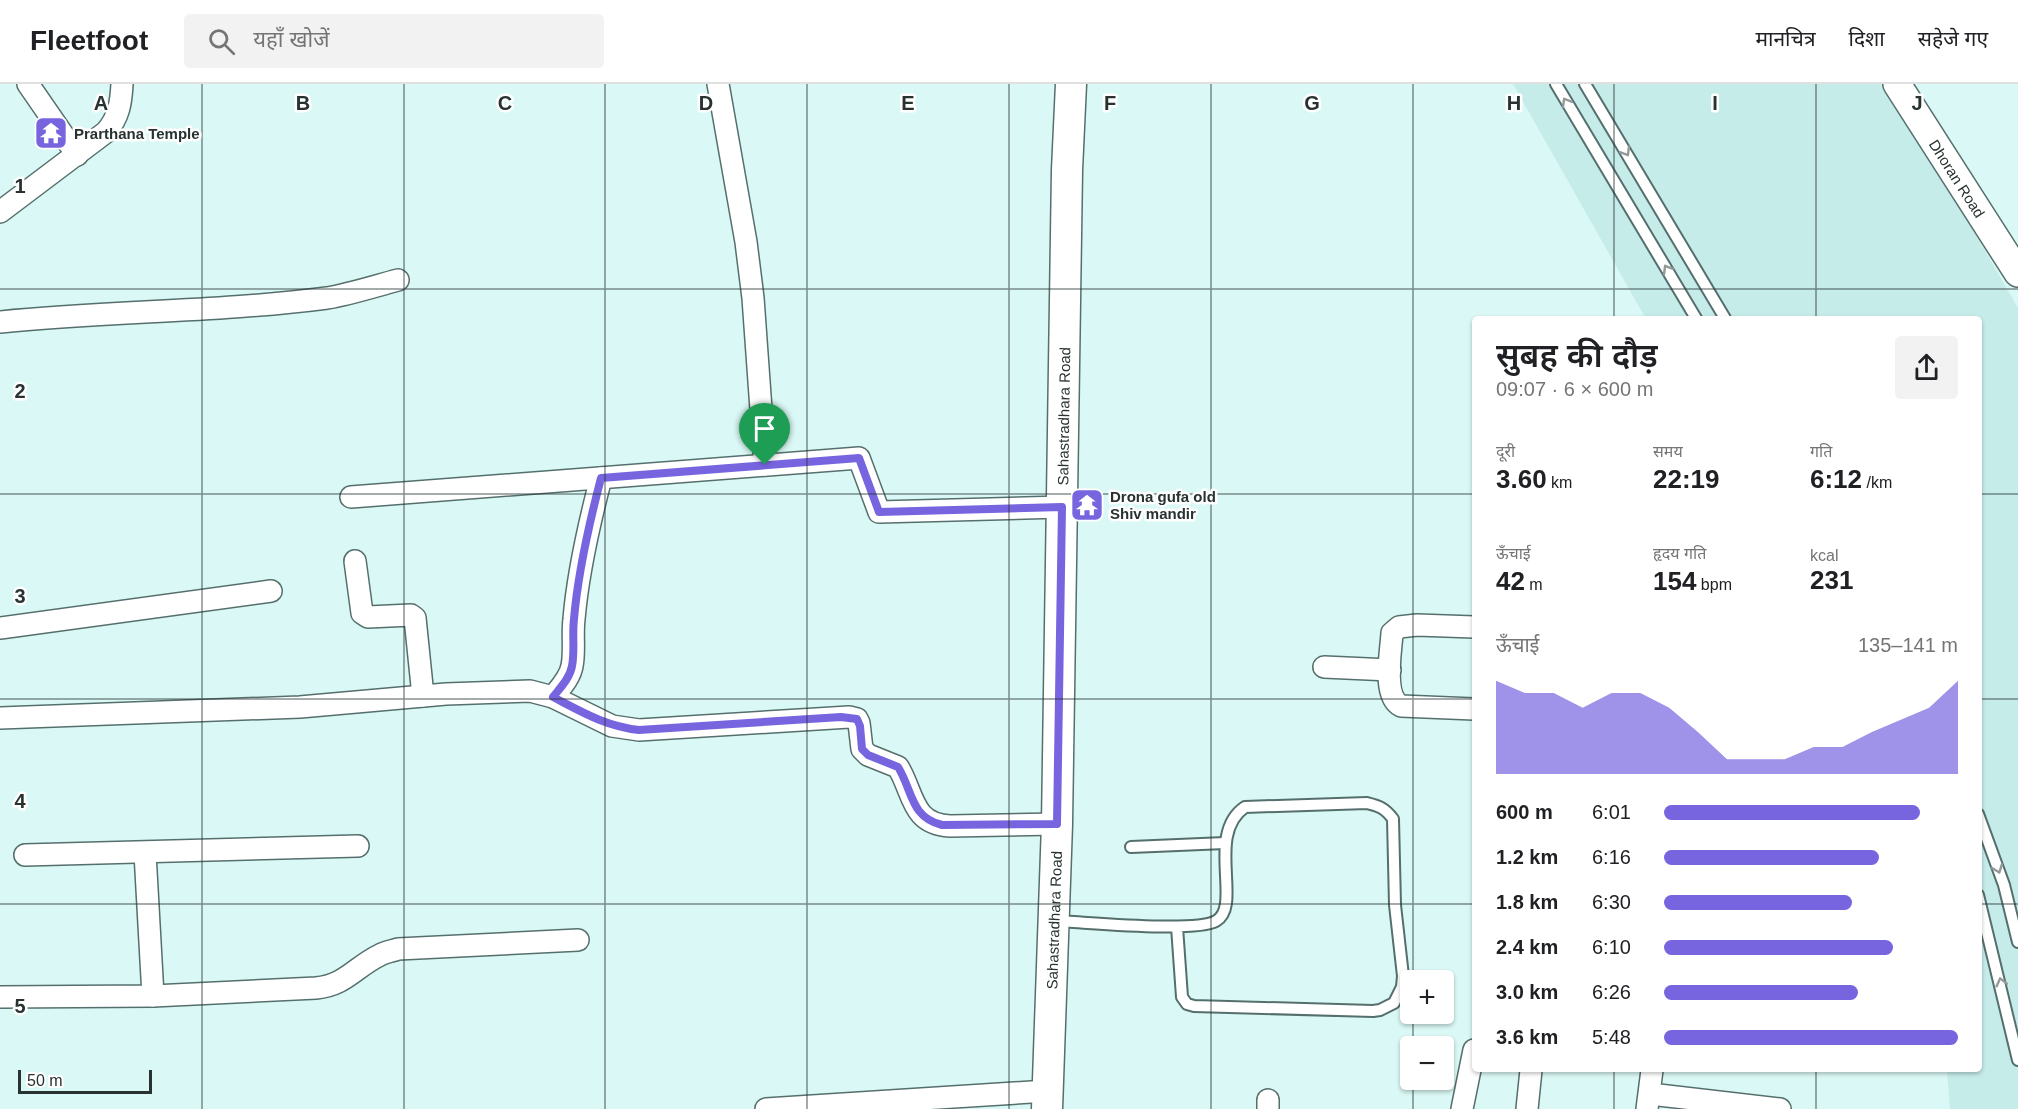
<!DOCTYPE html>
<html lang="hi">
<meta charset="utf-8">
<style>
body{margin:0;font-family:Arial,"Noto Sans Devanagari",sans-serif;background:#f2f2f2;color:#202124;height:100vh;display:flex;flex-direction:column;font-size:22px;white-space:nowrap}
*{box-sizing:border-box;margin:0}
p{font-size:20px;color:#757577}
.icon{flex:none;width:33px;height:33px;fill:none;stroke:currentColor;stroke-width:2;stroke-linecap:round;stroke-linejoin:round}
.map{position:relative;flex:1;overflow:hidden}
.sheet{position:absolute;left:1472px;top:232px;width:510px;height:756px;display:flex;flex-direction:column;background:#fff;border-radius:6px;box-shadow:0 2px 4px #0004}
.sheet>*{flex:none}
.fabs{position:absolute;left:1400px;top:886px;display:grid;gap:12px}
.fabs a{display:grid;place-items:center;width:54px;height:54px;border-radius:6px;background:#fff;box-shadow:0 2px 4px #0004;font-size:30px}
.scale{position:absolute;left:18px;bottom:15px;width:134px;box-sizing:border-box;padding-left:6px;border:3px solid #273231;border-top:0;font-size:16px;line-height:21px;white-space:nowrap;color:#273231;-webkit-text-stroke:4px #fefefe;paint-order:stroke}
.pin{position:absolute;display:grid;place-items:center;width:51px;height:51px;color:#fff;margin:-62px -26px;border-radius:50% 50% 50% 0;rotate:-45deg;box-shadow:0 0 6px #0007}
.pin .icon{rotate:45deg}
.round{display:grid;place-items:center;flex:none;width:63px;height:63px;border-radius:6px;background:#f2f2f2}
.headline{display:flex;align-items:center;justify-content:space-between;height:102px;padding:0 24px}
h1{font-size:33px;font-weight:600;line-height:45px}
.figures{display:grid;grid-template-columns:repeat(3,1fr);gap:9px;height:102px;padding:6px 24px}
.figures div{display:grid;align-content:center}
.figures b{font-size:26px;font-weight:600}
.figures small{font-size:16px;font-weight:400}
.figures p{font-size:16px}
.chart{height:168px;padding:12px 24px}
.chart p{display:flex;justify-content:space-between}
.chart svg{width:100%;height:108px;margin-top:6px;fill:#7765e0;opacity:.7}
ul{padding:0 24px;list-style:none;font-size:20px}
li{display:grid;grid-template-columns:96px 72px 1fr;align-items:center;height:45px}
li i{height:15px;border-radius:8px;background:#7765e0}
header{display:flex;align-items:center;gap:36px;box-sizing:border-box;height:84px;padding:0 30px;background:#fff;border-bottom:2px solid #e0e0e0}
header strong{font-size:28px}
nav{display:flex;gap:33px;margin-inline-start:auto;font-size:21px}
.search{width:420px;height:54px;background:#f2f2f2;display:flex;align-items:center;gap:15px;box-sizing:border-box;padding:0 21px;border-radius:6px;color:#757577;font-size:22px}
.map>svg:first-child{display:block}
.built{fill:#c6ece9}
.lines{fill:none;stroke-linecap:round;stroke-linejoin:round}
.service-casing{stroke:#556f6d;stroke-width:14}
.minor-casing{stroke:#556f6d;stroke-width:24}
.tertiary-casing{stroke:#556f6d;stroke-width:30}
.secondary-casing{stroke:#556f6d;stroke-width:33}
.service{stroke:#fff;stroke-width:10}
.minor{stroke:#fff;stroke-width:21}
.tertiary{stroke:#fff;stroke-width:27}
.secondary{stroke:#fff;stroke-width:30}
.oneway{stroke:#939898}
.route-casing{stroke:#fff;stroke-width:12}
.route{stroke:#7765e0;stroke-width:8}
.grid{fill:none;stroke:#273231;stroke-width:1.5;stroke-opacity:0.55}
.labels{text-anchor:middle;dominant-baseline:central;stroke-width:5;stroke-linejoin:round;paint-order:stroke}
.poi-label{font-size:15px;font-weight:bold;fill:#273231;stroke:#fefefe;text-anchor:start}
.street-label{font-size:15px;fill:#273231;stroke:#fefefe}
.grid-label{font-size:20px;text-anchor:middle;font-weight:bold;fill:#273231;stroke:#fefefe;stroke-width:5;stroke-linejoin:round;paint-order:stroke}
</style>
<header>
<strong>Fleetfoot</strong>
<div class="search"><svg class="icon" aria-label="search" viewBox="0 0 24 24"><circle cx="10" cy="10" r="6"/><path d="M15 15l6 6"/></svg>यहाँ खोजें</div>
<nav><a>मानचित्र</a><a>दिशा</a><a>सहेजे गए</a></nav>
</header>
<div class="map">
<svg width="2018" height="1025" viewBox="0 0 2018 1025">
<rect width="100%" height="100%" fill="#daf8f5"/>
<polygon class="built" points="1513,0 1889,0 2018,224 2018,1025 1950,1025 1947,986 1978,986 1978,236 1646,235"/>
<g class="lines">
<defs>
<g id="service">
<polyline points="1556,0 1697,236"/>
<polyline points="1585,0 1726,236"/>
<polyline points="1978,730 2004,801 2018,858"/>
<polyline points="1131,763 1225,759"/>
<polyline points="1978,811 2018,976"/>
<path d="M1056,837C1085,838 1195,849 1216,837C1243,822 1205,750 1245,723L1367,719C1379,722 1385,724 1393,735L1395,821L1403,892L1402,903L1394,919L1380,926L1373,927L1194,922L1187,920L1182,913L1177,843"/>
</g>
<g id="minor">
<polyline points="28,0 77,71"/>
<polyline points="718,0 746,158 753,214 765,381"/>
<path d="M0,128L106,48C119,33 121,19 122,0"/>
<path d="M0,238C109,227 219,228 327,214C351,210 375,202 398,196"/>
<polyline points="351,413 859,374 879,428 1062,423"/>
<polyline points="355,477 362,529 368,533 411,531 415,534 423,612"/>
<path d="M1474,543L1417,541L1399,543L1392,549C1391,568 1382,612 1401,622L1474,625"/>
<polyline points="0,544 271,507"/>
<polyline points="1324,583 1390,586"/>
<path d="M553,613C560,604 570,594 572,582C575,567 572,551 574,535C578,488 589,440 601,394"/>
<path d="M0,634L300,623L446,610L530,607L553,613L612,642L639,646L849,633L857,635L859,639L862,665L868,671L898,683C914,709 911,740 950,742L1057,740"/>
<polyline points="145,769 153,912"/>
<polyline points="25,771 358,762"/>
<path d="M0,913L153,912L316,904C346,901 355,883 380,871C385,868 392,867 398,865L578,856"/>
<polyline points="1650,1010 1780,1025"/>
<polyline points="1268,1016 1268,1025"/>
<polyline points="766,1025 1047,1007"/>
<polyline points="1462,1025 1474,966"/>
<polyline points="1527,1025 1531,986"/>
<polyline points="1647,1025 1652,986"/>
</g>
<g id="tertiary">
<path id="s1" d="M1897,0L2018,189"/>
</g>
<g id="secondary">
<path id="s2" d="M1047,1025L1057,740L1067,86L1071,0"/>
</g>
</defs>
<use href="#service" class="service-casing"/>
<use href="#minor" class="minor-casing"/>
<use href="#tertiary" class="tertiary-casing"/>
<use href="#secondary" class="secondary-casing"/>
<use href="#service" class="service"/>
<use href="#minor" class="minor"/>
<use href="#tertiary" class="tertiary"/>
<use href="#secondary" class="secondary"/>
</g>
<defs><path id="oneway-chevron" d="M-2-3.5L2.5 0L-2 3.5" fill="none" stroke-width="1.6" stroke-linecap="round" stroke-linejoin="round" transform="scale(1.5)"/></defs>
<g class="oneway">
<use href="#oneway-chevron" transform="translate(1566 18) rotate(-120)"/>
<use href="#oneway-chevron" transform="translate(1626 68) rotate(59)"/>
<use href="#oneway-chevron" transform="translate(1667 185) rotate(-121)"/>
<use href="#oneway-chevron" transform="translate(1998 785) rotate(70)"/>
<use href="#oneway-chevron" transform="translate(2001 898) rotate(-104)"/>
</g>
<g class="lines">
<defs>
<path id="route" d="M859,374L879,428L1062,423L1057,740L942,741C910,733 913,707 898,683L868,671L862,665L860,642L857,635L841,633L639,646C605,642 582,628 553,613C560,604 570,594 572,582C575,567 572,551 574,535C578,488 589,440 601,394Z"/>
</defs>
<use href="#route" class="route-casing"/>
<use href="#route" class="route"/>
</g>
<path class="grid" d="M202,0V1025M404,0V1025M605,0V1025M807,0V1025M1009,0V1025M1211,0V1025M1413,0V897M1614,0V236M1816,0V236M0,205H2018M0,410H1474M1978,410H2018M0,615H1474M1978,615H2018M0,820H1474M1978,820H2018M1413,930V963M1614,986V1025M1816,986V1025M1413,996V1025"/>
<defs>
<symbol id="temple-square" viewBox="-11 -11 22 22"><rect x="-9" y="-9" width="18" height="18" rx="4" fill="#7765e0" stroke="#fefefe"/><path d="M0-6L5-2H3V0L6.5 2.5H4V6H1.5V3h-3V6H-4V2.5H-6.5L-3 0V-2H-5Z" fill="#fff"/></symbol>
</defs>
<g fill-rule="evenodd">
<use href="#temple-square" x="32" y="30" width="38" height="38"/>
<use href="#temple-square" x="1068" y="402" width="38" height="38"/>
</g>
<g class="labels">
<g class="poi-label">
<text x="74" y="49">Prarthana Temple</text>
<text x="1110" y="412">Drona gufa old<tspan x="1110" dy="17">Shiv mandir</tspan></text>
</g>
<g class="street-label">
<text stroke="none"><textPath href="#s1" startOffset="112">Dhoran Road</textPath></text>
<text stroke="none"><textPath href="#s2" startOffset="693">Sahastradhara Road</textPath></text>
<text stroke="none"><textPath href="#s2" startOffset="189">Sahastradhara Road</textPath></text>
</g>
</g>
<g class="grid-label">
<text x="101" y="26">A</text>
<text x="303" y="26">B</text>
<text x="505" y="26">C</text>
<text x="706" y="26">D</text>
<text x="908" y="26">E</text>
<text x="1110" y="26">F</text>
<text x="1312" y="26">G</text>
<text x="1514" y="26">H</text>
<text x="1715" y="26">I</text>
<text x="1917" y="26">J</text>
<text x="20" y="109">1</text>
<text x="20" y="314">2</text>
<text x="20" y="519">3</text>
<text x="20" y="724">4</text>
<text x="20" y="929">5</text>
</g>
</svg>
<div class="fabs">
<a>+</a>
<a>−</a>
</div>
<div class="scale">50 m</div>
<div class="pin" style="left:765px;top:381px;background:#1e9e55"><svg class="icon" aria-label="arrive" viewBox="0 0 24 24"><path d="M6 21V4h12l-3 4 3 4H6"/></svg></div>
<section class="sheet">
<div class="headline"><div><h1>सुबह की दौड़</h1><p>09:07 · 6 × 600 m</p></div><a class="round"><svg class="icon" aria-label="share" viewBox="0 0 24 24"><path d="M12 15V3M7 8l5-5 5 5M5 13v7h14v-7"/></svg></a></div>
<div class="figures">
<div><p>दूरी</p><b>3.60<small> km</small></b></div>
<div><p>समय</p><b>22:19</b></div>
<div><p>गति</p><b>6:12<small> /km</small></b></div>
</div>
<div class="figures">
<div><p>ऊँचाई</p><b>42<small> m</small></b></div>
<div><p>हृदय गति</p><b>154<small> bpm</small></b></div>
<div><p>kcal</p><b>231</b></div>
</div>
<div class="chart"><p><span>ऊँचाई</span>135–141 m</p>
<svg viewBox="0 0 160 44" preserveAspectRatio="none"><path d="M0 44V6L10 11L20 11L30 17L40 11L50 11L60 17L70 27L80 38L90 38L100 38L110 33L120 33L130 27L140 22L150 17L160 6V44z"/></svg>
</div>
<ul>
<li><b>600 m</b>6:01<i style="width:87%"></i></li>
<li><b>1.2 km</b>6:16<i style="width:73%"></i></li>
<li><b>1.8 km</b>6:30<i style="width:64%"></i></li>
<li><b>2.4 km</b>6:10<i style="width:78%"></i></li>
<li><b>3.0 km</b>6:26<i style="width:66%"></i></li>
<li><b>3.6 km</b>5:48<i style="width:100%"></i></li>
</ul>
</section>
</div>
